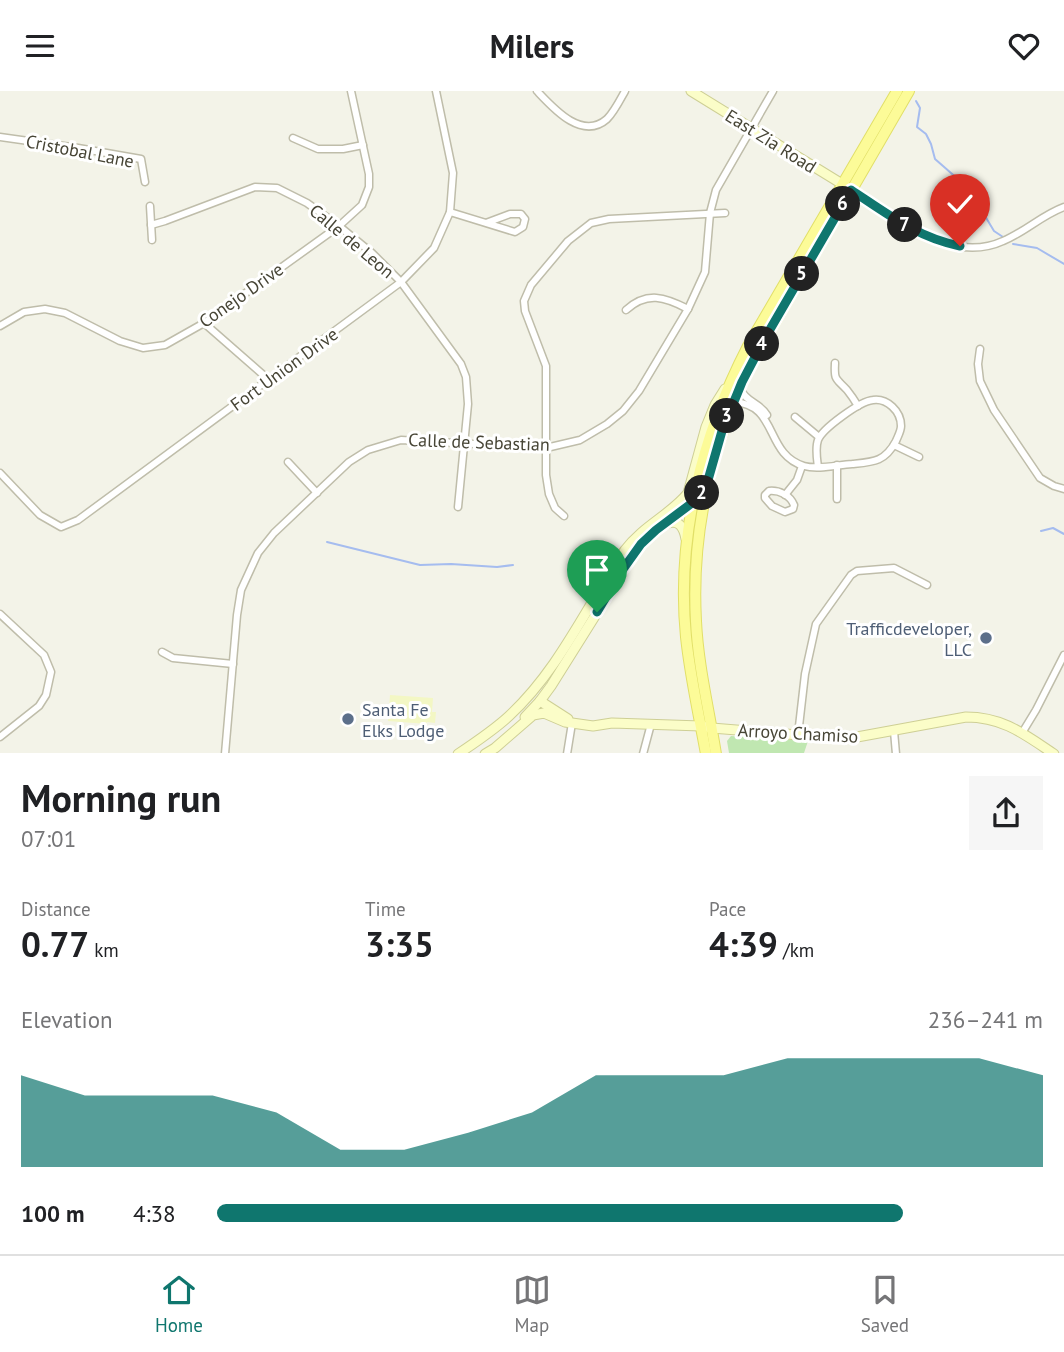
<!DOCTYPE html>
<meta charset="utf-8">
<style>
body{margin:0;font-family:"PT Sans",sans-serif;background:#f6f6f6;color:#202124;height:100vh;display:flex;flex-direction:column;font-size:26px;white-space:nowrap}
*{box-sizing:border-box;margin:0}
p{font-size:23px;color:#757577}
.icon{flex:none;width:38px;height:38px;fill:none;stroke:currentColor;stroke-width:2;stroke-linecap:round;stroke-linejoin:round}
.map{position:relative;height:662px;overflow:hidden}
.sheet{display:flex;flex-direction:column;background:#fff;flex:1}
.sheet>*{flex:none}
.pin{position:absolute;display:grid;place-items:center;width:60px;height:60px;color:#fff;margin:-72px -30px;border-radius:50% 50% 50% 0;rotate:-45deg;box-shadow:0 0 7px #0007}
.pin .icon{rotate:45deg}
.km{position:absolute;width:35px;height:35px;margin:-18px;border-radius:50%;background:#222;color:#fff;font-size:19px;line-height:35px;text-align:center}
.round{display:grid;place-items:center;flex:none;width:74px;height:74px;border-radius:0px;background:#f6f6f6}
.overview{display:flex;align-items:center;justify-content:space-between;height:119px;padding:0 21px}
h1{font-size:38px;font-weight:800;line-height:52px}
.stats{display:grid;grid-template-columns:repeat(3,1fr);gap:10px;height:119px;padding:7px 21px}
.stats div{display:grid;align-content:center}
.stats b{font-size:35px;font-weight:800}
.stats small{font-size:19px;font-weight:400}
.stats p{font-size:19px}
.chart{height:196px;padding:14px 21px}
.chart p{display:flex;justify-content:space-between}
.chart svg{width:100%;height:126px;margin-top:7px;fill:#0f766e;opacity:.7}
ul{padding:0 21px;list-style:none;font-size:23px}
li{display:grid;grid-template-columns:112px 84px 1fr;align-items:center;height:52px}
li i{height:18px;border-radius:9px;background:#0f766e}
header{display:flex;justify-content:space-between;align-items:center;height:91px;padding:0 21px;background:#fff;font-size:32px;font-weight:800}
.dock{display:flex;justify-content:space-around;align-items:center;height:98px;border-top:2px solid #e0e0e0;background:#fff;font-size:19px;color:#757577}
.dock a{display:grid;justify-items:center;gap:4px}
.dock .selected{color:#0f766e}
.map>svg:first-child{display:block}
.green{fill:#c0e7b1}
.sand{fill:#f3f7c4}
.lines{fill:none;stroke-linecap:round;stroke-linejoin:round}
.stream{stroke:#a5bcef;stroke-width:2}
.street-casing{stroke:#bfbdaa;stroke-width:9}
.secondary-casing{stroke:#cecf95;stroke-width:11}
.primary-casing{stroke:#e1df68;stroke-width:12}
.street{stroke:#fff;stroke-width:6}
.secondary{stroke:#fbfdc8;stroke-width:9}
.primary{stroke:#fcfb98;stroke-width:10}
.route-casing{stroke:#fff;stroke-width:14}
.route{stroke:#0f766e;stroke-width:9}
.service-dot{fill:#5c6f8a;stroke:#fff;stroke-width:2.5}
.labels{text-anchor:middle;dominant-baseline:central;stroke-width:6;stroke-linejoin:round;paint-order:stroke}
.street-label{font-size:18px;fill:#474536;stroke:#fff}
.service-label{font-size:18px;fill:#4e5e75;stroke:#fff;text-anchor:end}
</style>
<header><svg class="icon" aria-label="menu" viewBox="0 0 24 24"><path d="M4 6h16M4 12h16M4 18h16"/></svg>Milers<svg class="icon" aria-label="heart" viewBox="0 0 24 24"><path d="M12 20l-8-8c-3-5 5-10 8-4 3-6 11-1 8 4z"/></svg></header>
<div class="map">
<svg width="1064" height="663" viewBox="0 0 1064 663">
<rect width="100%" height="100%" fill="#f3f3e8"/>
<polygon class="green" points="731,645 808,650 804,662 729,662 727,650"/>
<polygon class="sand" points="390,604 433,607 432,621 436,621 435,632 427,631 427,633 388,630"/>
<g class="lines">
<g class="stream">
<polyline points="916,10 920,17 917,36 926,43 931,53 935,68 959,89 973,118 985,125 994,140 1003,146"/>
<polyline points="1013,153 1037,157 1064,173"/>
<polyline points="1041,440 1053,437 1064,443"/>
<polyline points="327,451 420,474 451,473 497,476 513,474"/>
</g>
<defs>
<g id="street">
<path d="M537,0C553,17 582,50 607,28C614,21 620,9 625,0"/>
<polyline points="0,46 78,57 141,68 145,91"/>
<polyline points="293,47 318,58 343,58 363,54"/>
<path d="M851,99C892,127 951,174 1003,150C1025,141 1042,124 1064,116"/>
<polyline points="150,115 152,149"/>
<polyline points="450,121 515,141 523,136 525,128 521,123 510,123 486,132"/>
<polyline points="151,134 165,130 255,96 277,97 307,112 339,135 372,162 401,191 461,273 466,286 468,313 458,416"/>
<path d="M626,219C647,200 665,206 688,218"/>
<polyline points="204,232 269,289"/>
<polyline points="0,235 24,221 45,218 65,222 120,250 143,257 165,254 204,232 339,135 362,114 369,96 369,83 351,0"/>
<polyline points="980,258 978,273 980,290 994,319 1040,387 1054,395 1064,398"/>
<path d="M835,272C834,290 836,287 847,299C851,304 855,310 858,315"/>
<path d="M741,299C746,311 760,312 767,324"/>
<path d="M733,311C779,313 764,363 804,375C818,379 837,374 852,373C873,371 885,371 896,350C898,345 901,340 901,335C901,320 887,307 873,309C860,310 822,338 818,349C815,357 817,368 818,376"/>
<polyline points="795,326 819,346"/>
<polyline points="894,354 919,366"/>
<polyline points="288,371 317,402"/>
<polyline points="0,382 40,424 61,436 78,429 401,191 434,157 450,121 453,82 436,0"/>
<path d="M769,400C779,399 790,404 794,414L793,418L785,421L772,415L765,407V404Z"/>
<polyline points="785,404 797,389 802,375"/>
<polyline points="837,408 837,374"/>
<polyline points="564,425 555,417 549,403 546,384 546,275 525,220 524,210 531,194 568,150 591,132 609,128 725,122"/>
<polyline points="0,523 44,564 51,581 46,604 39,615 0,646"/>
<polyline points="162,561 173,567 233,573"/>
<polyline points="894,640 896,663"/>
<polyline points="1022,642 1036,619 1064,564"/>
<polyline points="798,644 805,583 816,533 851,484 857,480 894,477 927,494"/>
<polyline points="225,663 237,524 241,499 258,462 274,442 349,371 368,359 401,349 546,357 580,349 607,333 623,320 639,300 688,218 705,181 710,122 716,99 773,0"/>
<polyline points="567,663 572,632"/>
<polyline points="643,663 651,633"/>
</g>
<g id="secondary">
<polyline points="691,0 847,96"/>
<path d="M666,433C679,427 684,437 686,448"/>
<polyline points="540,610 568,628"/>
<path d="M525,626L540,610L551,595L637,458C657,433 687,421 706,396"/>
<path d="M458,663C476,651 494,639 509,625C560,578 587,514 625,459C643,435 670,424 688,402L706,336L715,314L725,298"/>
<path d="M485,663L495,657L533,624L544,622L565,631L593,635L612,632L701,635L712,637L835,647L857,646L966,626C1003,626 1024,643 1054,663"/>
</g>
<g id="primary">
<path d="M706,663C699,624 690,585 686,546C676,445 702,344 748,255L897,0"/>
<path d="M716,663C709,619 698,574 696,530C691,439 712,352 752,271L909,0"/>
</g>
</defs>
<use href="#street" class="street-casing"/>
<use href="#secondary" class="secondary-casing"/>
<use href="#primary" class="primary-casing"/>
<use href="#street" class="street"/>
<use href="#secondary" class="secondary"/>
<use href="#primary" class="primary"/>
</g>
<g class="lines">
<defs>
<path id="route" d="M597,521L621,481L641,453L656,439L692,412L706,396L722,340L742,291L765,247L851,99C886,122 918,147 960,155"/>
</defs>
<use href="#route" class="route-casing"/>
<use href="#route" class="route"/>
</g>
<g class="service-dot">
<circle cx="986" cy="547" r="7"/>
<circle cx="348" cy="628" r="7"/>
</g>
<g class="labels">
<g class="street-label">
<text transform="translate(771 50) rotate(32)">East Zia Road</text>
<text transform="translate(80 60) rotate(11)">Cristobal Lane</text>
<text transform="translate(352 150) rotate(40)">Calle de Leon</text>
<text transform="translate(241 204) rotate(-35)">Conejo Drive</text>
<text transform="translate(284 278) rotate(-36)">Fort Union Drive</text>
<text transform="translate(479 351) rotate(2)">Calle de Sebastian</text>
<text transform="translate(798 642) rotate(3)">Arroyo Chamiso</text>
</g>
<g class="service-label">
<text x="972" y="537">Trafficdeveloper,<tspan x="972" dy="21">LLC</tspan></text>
<text x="362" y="618" text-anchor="start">Santa Fe<tspan x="362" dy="21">Elks Lodge</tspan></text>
</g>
</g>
</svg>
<div class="pin" style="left:597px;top:521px;background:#1e9e55"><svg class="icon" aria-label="arrive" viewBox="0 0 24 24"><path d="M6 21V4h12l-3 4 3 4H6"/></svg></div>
<div class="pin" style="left:960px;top:155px;background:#d93025"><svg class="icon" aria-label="check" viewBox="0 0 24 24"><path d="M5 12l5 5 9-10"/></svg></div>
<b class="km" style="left:702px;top:402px">2</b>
<b class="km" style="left:727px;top:325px">3</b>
<b class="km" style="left:762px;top:253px">4</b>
<b class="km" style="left:802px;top:183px">5</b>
<b class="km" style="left:843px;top:113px">6</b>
<b class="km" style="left:905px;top:134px">7</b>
</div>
<section class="sheet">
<div class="overview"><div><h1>Morning run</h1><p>07:01</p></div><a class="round"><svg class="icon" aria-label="share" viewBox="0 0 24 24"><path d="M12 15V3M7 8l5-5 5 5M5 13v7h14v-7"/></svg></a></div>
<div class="stats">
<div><p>Distance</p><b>0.77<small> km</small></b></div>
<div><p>Time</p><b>3:35</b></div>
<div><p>Pace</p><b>4:39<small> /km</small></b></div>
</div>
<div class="chart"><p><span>Elevation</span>236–241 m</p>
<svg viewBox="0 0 160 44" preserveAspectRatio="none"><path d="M0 44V12L10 19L20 19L30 19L40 25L50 38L60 38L70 32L80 25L90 12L100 12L110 12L120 6L130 6L140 6L150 6L160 12V44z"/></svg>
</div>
<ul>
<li><b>100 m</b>4:38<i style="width:83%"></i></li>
</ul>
</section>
<nav class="dock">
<a class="selected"><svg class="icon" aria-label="home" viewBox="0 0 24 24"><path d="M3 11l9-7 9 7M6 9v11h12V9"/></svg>Home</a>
<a><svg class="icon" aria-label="map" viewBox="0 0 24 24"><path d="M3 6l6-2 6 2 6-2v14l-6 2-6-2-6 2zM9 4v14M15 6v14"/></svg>Map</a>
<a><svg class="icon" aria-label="saved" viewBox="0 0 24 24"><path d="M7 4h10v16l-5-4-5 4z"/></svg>Saved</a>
</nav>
